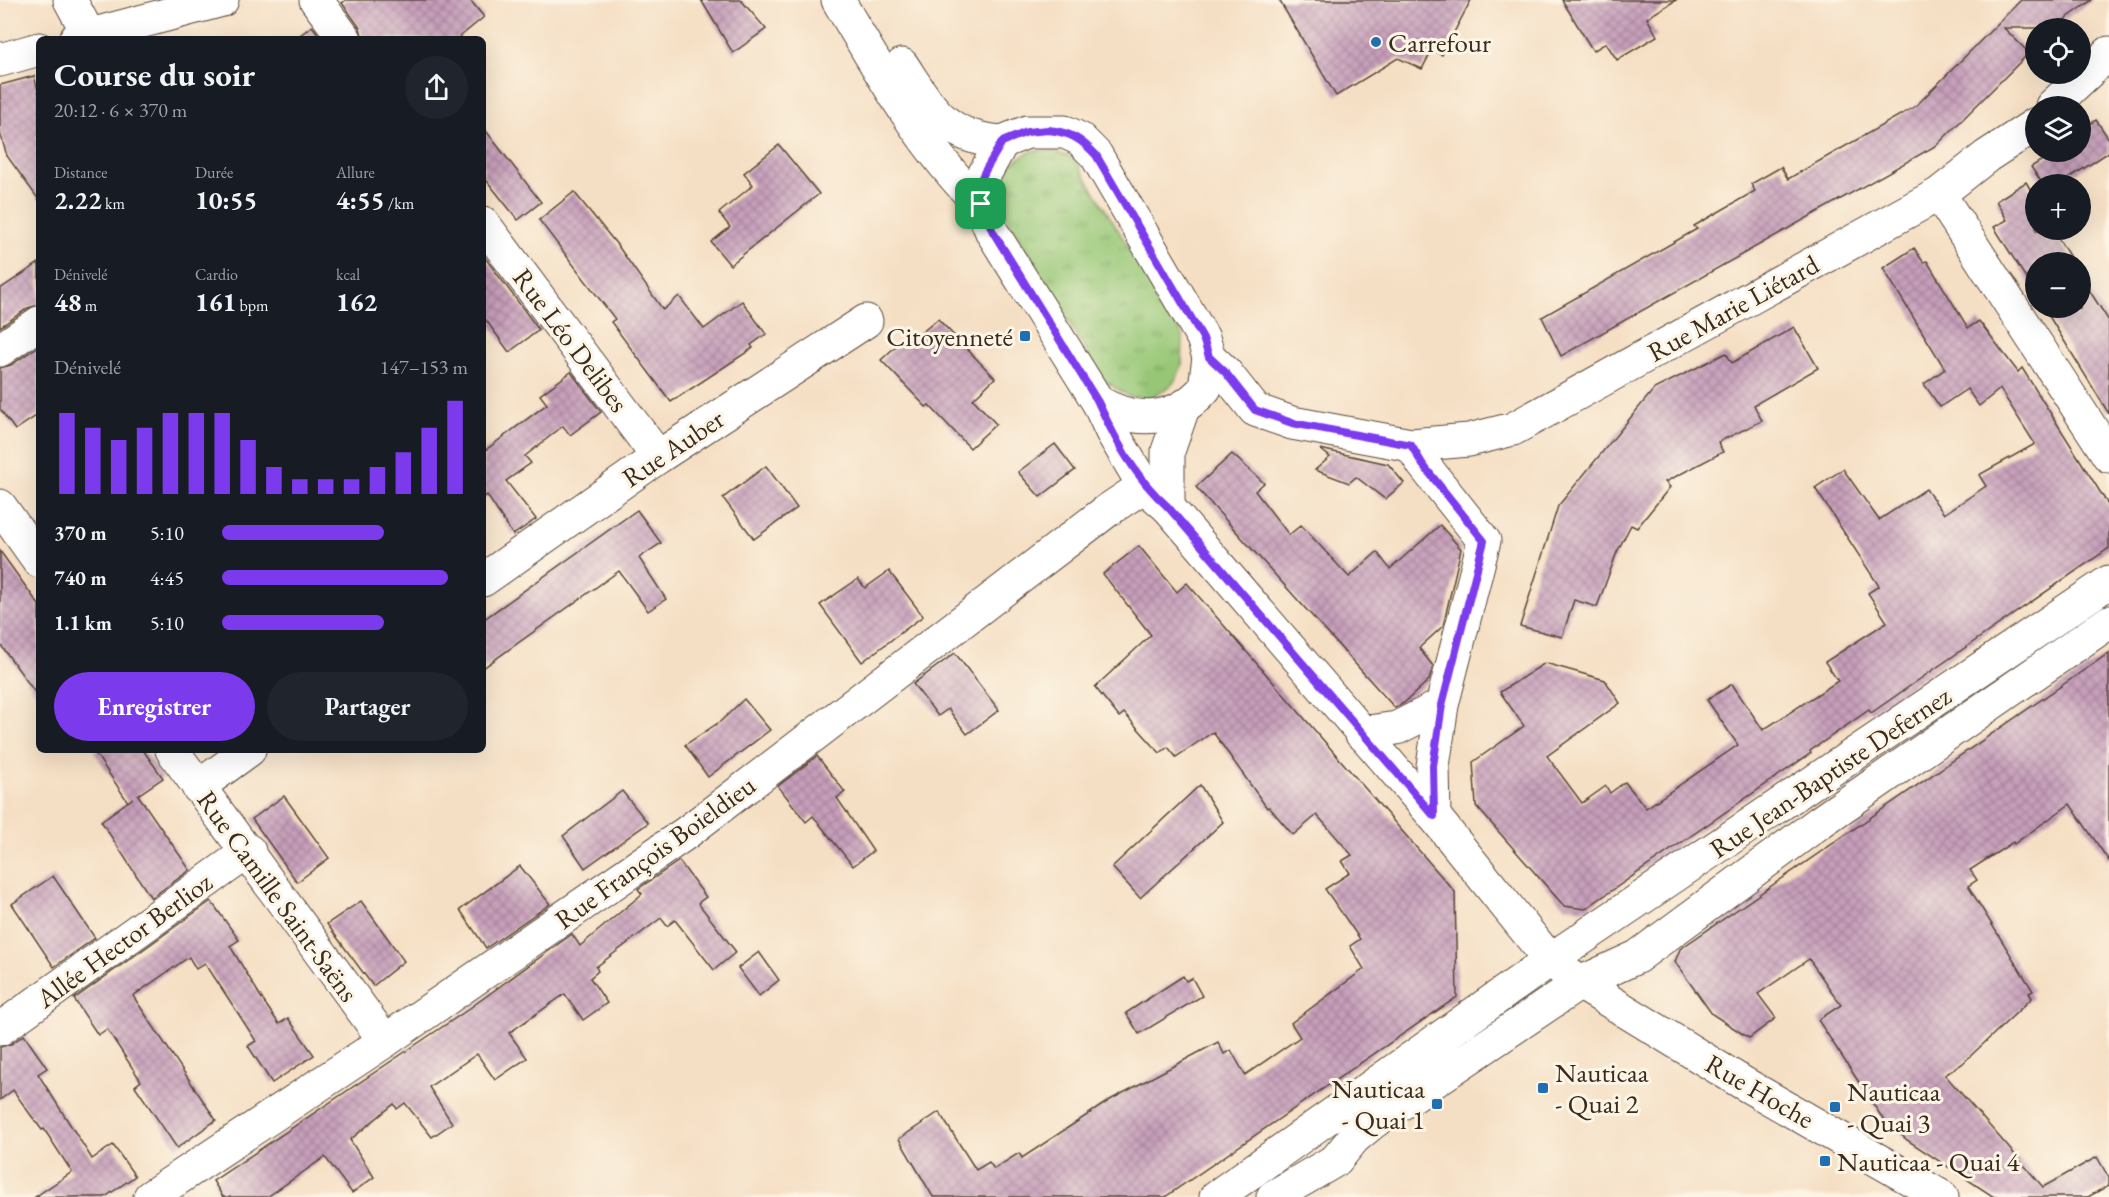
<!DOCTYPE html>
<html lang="fr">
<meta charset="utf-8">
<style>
body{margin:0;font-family:"EB Garamond",serif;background:#20242c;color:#f1f3f6;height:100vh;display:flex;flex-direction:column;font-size:22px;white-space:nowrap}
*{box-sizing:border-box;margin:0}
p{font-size:20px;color:#9ea1a6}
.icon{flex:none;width:33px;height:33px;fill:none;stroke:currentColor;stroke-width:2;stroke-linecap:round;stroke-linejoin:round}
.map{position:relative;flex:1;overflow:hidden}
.side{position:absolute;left:36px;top:36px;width:450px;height:717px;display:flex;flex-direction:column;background:#171b24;border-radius:9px;box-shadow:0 6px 24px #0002}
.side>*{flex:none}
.fabs{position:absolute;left:2025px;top:18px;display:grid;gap:12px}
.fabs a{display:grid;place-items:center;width:66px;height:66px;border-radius:50%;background:#171b24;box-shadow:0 6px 24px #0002;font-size:30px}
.pin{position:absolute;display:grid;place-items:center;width:51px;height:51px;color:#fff;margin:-26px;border-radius:12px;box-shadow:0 3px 9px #0006}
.round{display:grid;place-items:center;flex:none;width:63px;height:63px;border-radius:32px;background:#20242c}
.overview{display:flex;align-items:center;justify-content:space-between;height:102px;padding:0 18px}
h1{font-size:33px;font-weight:700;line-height:45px}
.figures{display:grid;grid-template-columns:repeat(3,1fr);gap:9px;height:102px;padding:6px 18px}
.figures div{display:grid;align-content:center}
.figures b{font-size:26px;font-weight:700}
.figures small{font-size:16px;font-weight:400}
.figures p{font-size:16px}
.chart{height:168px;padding:12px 18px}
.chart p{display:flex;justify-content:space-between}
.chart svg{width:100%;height:108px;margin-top:6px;stroke:#7c3aed;stroke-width:6}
.cta{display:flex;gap:12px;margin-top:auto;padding:12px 18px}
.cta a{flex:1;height:69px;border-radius:36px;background:#7c3aed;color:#fff;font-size:24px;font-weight:700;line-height:69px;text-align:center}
.cta a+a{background:#20242c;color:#f1f3f6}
ul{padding:0 18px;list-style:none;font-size:20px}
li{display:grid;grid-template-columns:96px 72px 1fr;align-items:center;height:45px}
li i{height:15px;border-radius:8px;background:#7c3aed}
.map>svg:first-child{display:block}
.grass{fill:url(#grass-tufts);stroke:#69784a;stroke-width:1.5}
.building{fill:url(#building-cross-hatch)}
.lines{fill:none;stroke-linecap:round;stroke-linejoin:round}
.minor-casing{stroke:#574537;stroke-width:35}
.secondary-casing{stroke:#574537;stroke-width:35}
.minor{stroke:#fff;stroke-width:33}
.secondary{stroke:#fff;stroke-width:33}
.route-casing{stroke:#fff;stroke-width:12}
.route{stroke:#7c3aed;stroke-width:8}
.poi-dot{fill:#1f6fb2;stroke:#fcf5e5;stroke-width:2}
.labels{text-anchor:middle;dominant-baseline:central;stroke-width:6;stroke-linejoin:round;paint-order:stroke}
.poi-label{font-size:27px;fill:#3b2a1e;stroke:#fcf5e5;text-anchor:start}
.street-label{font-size:27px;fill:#3b2a1e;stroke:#fcf5e5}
</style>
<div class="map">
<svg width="2109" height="1197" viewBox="0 0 2109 1197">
<defs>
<pattern id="grass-tufts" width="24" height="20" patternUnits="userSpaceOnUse" patternTransform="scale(1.5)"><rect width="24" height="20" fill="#97c776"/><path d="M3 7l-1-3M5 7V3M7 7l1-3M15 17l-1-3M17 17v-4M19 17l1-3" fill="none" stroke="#7ca260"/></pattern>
<pattern id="building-cross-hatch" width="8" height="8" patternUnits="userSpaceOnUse" patternTransform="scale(1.5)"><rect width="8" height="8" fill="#c79fbb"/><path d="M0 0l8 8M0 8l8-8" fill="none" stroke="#a38297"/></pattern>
</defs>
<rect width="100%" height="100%" fill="#fcf5e5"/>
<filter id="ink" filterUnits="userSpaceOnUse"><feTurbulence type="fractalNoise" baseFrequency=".0167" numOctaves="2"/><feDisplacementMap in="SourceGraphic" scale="12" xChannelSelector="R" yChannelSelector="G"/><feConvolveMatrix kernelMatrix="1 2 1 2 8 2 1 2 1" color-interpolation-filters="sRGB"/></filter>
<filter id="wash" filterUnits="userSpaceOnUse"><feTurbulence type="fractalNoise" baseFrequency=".008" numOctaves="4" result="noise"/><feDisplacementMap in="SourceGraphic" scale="24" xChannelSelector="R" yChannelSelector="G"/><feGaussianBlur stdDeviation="1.35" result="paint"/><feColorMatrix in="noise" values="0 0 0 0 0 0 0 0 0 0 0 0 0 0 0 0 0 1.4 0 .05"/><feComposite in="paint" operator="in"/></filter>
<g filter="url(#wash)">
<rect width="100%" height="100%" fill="#f5dfc4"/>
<path class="grass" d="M1032,151H1052L1074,158L1183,336L1182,366L1173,384L1151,398L1130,397L1103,380L998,203C998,173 1006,164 1032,151Z"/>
<g id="blocks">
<g class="building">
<polygon points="346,0 470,0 484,17 457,39 363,39 360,28 342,3"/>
<polygon points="701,0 741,0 766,29 733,53"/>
<polygon points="1279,0 1471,0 1442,55 1432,50 1422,69 1398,58 1336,96"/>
<polygon points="1562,0 1676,0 1647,18 1657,36 1617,60 1606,43 1593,51"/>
<polygon points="2021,0 2092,0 2053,28 2004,28 2029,53 1937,145 1561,356 1542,317 1697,229 1694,226 1755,191 1751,184 1781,167 1788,179 1916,106"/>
<polygon points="312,26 322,39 295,39"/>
<polygon points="34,76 39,94 39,200 7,156 0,133 0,85"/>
<polygon points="2096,120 2109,139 2109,152 2060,184 2043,184 2031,167 2055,152 2080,152 2080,130"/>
<polygon points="483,127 541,202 518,220 483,176"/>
<polygon points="779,145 819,194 730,265 711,242 730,227 719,213 753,185 744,173"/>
<polygon points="2026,182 2036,199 2036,230 2053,230 2073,262 2036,262 2036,294 1994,227 2007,220 1996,201"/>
<polygon points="574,192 618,246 663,310 679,296 704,329 742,301 766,334 751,345 753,348 671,402 611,322 615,319 539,220"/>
<polygon points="1914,248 1923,262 1927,261 1968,328 1979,321 2018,372 2022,368 2109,506 2109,548 1871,713 1869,710 1810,751 1811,753 1585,909 1564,906 1476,806 1473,762 1524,726 1500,692 1545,663 1605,680 1620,703 1547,756 1582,803 1606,786 1610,793 1625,782 1646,808 1738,745 1707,700 1732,684 1763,730 1838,681 1825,662 1887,622 1868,593 1879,586 1815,488 1843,469 1879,520 1926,489 1944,514 1986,486 1979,475 2035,444 2000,389 1979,406 1967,389 1940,407 1924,384 1945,369 1883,268"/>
<polygon points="483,255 539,330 509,352 483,316"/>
<polygon points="39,263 39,305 28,308 0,327 0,289"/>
<polygon points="2080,276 2109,321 2109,414 2044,308 2080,308"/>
<polygon points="938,319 995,378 973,399 996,424 970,448 929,405 926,407 881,360 910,333 915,338"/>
<polygon points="1794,327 1818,368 1754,405 1762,421 1718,442 1723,452 1665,482 1670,487 1637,528 1631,525 1617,552 1597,607 1574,600 1562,637 1520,626 1558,506 1654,389 1726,353 1732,363"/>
<polygon points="39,346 39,414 15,430 0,409 0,368 11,365"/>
<polygon points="571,372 601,412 570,435 563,426 525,456 531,463 506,481 536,519 513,535 487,495 483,498 483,452 547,404 540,395"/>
<polygon points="1055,444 1075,470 1040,497 1018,472"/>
<polygon points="1320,449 1388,464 1404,483 1385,499 1356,477 1349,483 1315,470 1330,457"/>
<polygon points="1232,454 1264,483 1255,491 1289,535 1301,525 1349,577 1377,552 1390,569 1440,525 1461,549 1443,626 1419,648 1433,666 1429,680 1404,703 1395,708 1196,487"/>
<polygon points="766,466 797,508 754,539 723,498"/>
<polygon points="637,510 661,543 639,558 666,599 648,611 619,571 483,668 483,620"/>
<polygon points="1139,546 1177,592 1187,583 1455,892 1457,997 1165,1197 933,1197 899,1139 939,1112 976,1170 989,1162 994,1169 1019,1153 1022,1158 1110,1100 1218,1042 1224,1054 1231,1050 1245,1075 1300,1037 1291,1023 1364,969 1350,946 1360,939 1325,889 1350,873 1342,861 1352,855 1317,815 1293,835 1269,807 1267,808 1213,732 1176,757 1168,747 1160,753 1124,713 1119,717 1095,687 1151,635 1103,574"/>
<polygon points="0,551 39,605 39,698 0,644"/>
<polygon points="889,571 923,616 862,662 820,605 858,579 865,588"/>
<polygon points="955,653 999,710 967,734 948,709 938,716 913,684"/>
<polygon points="2109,653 2109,861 2070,804 2014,844 2013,842 1970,870 1977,880 1968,886 2033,991 2029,993 2032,998 1962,1064 1945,1075 2043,1187 2097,1157 2109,1178 2109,1185 2088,1197 1994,1197 1907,1140 1881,1116 1818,1020 1841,1005 1809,959 1758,994 1776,1018 1749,1038 1712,1014 1675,962 1680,949"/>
<polygon points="744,699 770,730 708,777 685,745 721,721"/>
<polygon points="93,750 143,750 163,778 138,795 190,870 151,898 101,821 133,798 128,802"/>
<polygon points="817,756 845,792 837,798 873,851 853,866 813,816 806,822 778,786"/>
<polygon points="1200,785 1223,822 1140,898 1112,867"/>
<polygon points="622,791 648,823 585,868 563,836"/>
<polygon points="284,796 329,858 297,882 252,819"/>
<polygon points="679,861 706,897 698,903 736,952 714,970 675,920 667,926 661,918 596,967 598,971 590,978 607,1003 583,1020 565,994 509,1033 527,1058 495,1080 477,1054 429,1087 452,1123 432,1137 405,1103 397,1109 394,1104 350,1140 374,1177 352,1193 325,1157 267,1197 223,1197 213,1181 463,1013 572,934 580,946 642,894 638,889"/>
<polygon points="520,866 550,904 486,948 460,910"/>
<polygon points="53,876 95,938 54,967 12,904"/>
<polygon points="211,901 239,940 230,946 264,1002 279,1024 288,1018 314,1055 272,1083 248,1046 256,1041 228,998 205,963 196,969 189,957 133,996 216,1120 177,1148 135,1086 141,1081 107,1029 98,1035 74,999"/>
<polygon points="361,901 404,961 373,986 327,924"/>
<polygon points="759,952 779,980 759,996 738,968"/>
<polygon points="1183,976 1186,981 1192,978 1202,996 1139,1034 1126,1013"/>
<polygon points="24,1035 47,1068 38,1074 92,1159 113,1145 135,1176 105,1197 35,1197 72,1172 44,1129 42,1130 30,1114 13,1090 0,1100 0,1047 11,1044"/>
</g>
</g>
</g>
<g filter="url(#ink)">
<use href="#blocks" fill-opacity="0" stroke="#574537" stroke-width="1.5"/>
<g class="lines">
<defs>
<g id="minor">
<polyline points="70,0 89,35"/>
<polyline points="316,0 345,39"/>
<polyline points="76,39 222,0"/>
<polyline points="0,60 39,49"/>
<polyline points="2052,106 2109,53"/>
<polyline points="1939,194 2109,456"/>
<polyline points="483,223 658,457"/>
<polyline points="0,350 39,323"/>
<polyline points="1209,357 1225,372 1255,410 1292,423 1411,445 1469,440 1513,429 1939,194 1987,156 2036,124"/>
<polyline points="1411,445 1423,464 1484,541 1442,705 1433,766 1434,816"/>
<polyline points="0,506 39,561"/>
<polyline points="483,580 658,457 866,321"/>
<polyline points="1361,733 1397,728 1442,705"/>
<polyline points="172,750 385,1041"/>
<polyline points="198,787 249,750"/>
<polyline points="1580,983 1743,1083 1942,1197"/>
<polyline points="0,1029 249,851"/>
<polyline points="150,1197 385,1041 686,833 1108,510 1144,486"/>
</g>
<g id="secondary">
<path d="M838,0C880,71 921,146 980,204"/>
<path d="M902,65C931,109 945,138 1002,142"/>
<path d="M1098,402C1135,424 1175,423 1205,388L1209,357L1203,338L1096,155L1080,139L1065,132H1027L1002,142L978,186L980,204L992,232L1098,402L1112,432L1144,486L1168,507L1434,816L1550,960L1580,983"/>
<polyline points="1168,507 1168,451 1183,408"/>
<polyline points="1216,1197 1550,960 2109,582"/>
<polyline points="1273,1197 1336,1160 1354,1138 1372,1123 1580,983 1637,957 1820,822 2109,622"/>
</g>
</defs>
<use href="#minor" class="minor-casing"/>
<use href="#secondary" class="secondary-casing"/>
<use href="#minor" class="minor"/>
<use href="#secondary" class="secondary"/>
</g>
</g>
<g class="lines" filter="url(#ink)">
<defs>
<path id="route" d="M1048,130C1070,132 1081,139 1096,155L1203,338L1209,357L1225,372L1255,410L1292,423L1411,445L1423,465L1484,541L1442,705L1433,766L1434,816L1168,507C1135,478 1116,441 1098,402L993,232L981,204L978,186L985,171L1002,142L1027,132Z"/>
</defs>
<use href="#route" class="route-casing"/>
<use href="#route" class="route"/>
</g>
<g class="poi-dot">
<circle cx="1376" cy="42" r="6"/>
<rect x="1019" y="330" width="12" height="12" rx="3"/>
<rect x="1537" y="1082" width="12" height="12" rx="3"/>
<rect x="1431" y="1098" width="12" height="12" rx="3"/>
<rect x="1829" y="1101" width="12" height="12" rx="3"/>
<rect x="1819" y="1155" width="12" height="12" rx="3"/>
</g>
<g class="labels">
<g class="poi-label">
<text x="1388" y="42">Carrefour</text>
<text x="1013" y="336" text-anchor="end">Citoyenneté</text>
<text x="1555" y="1072">Nauticaa<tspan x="1555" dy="31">- Quai 2</tspan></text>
<text x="1425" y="1088" text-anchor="end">Nauticaa<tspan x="1425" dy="31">- Quai 1</tspan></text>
<text x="1847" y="1091">Nauticaa<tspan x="1847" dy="31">- Quai 3</tspan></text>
<text x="1837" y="1161">Nauticaa - Quai 4</text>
</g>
<g class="street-label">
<text transform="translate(1733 308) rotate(-29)">Rue Marie Liétard</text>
<text transform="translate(571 340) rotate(53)">Rue Léo Delibes</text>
<text transform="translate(673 448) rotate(-34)">Rue Auber</text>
<text transform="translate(1830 772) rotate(-34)">Rue Jean-Baptiste Defernez</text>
<text transform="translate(655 852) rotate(-36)">Rue François Boieldieu</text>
<text transform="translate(278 896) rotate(54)">Rue Camille Saint-Saëns</text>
<text transform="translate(124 940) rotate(-36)">Allée Hector Berlioz</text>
<text transform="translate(1760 1091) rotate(30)">Rue Hoche</text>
</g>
</g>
</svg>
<div class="fabs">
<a><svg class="icon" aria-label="locate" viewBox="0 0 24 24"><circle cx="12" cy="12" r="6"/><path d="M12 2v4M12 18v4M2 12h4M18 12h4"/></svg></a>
<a><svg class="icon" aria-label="layers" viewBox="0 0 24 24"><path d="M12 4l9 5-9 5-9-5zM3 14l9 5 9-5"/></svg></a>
<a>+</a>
<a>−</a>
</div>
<div class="pin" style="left:981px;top:204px;background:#1e9e55"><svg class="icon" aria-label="arrive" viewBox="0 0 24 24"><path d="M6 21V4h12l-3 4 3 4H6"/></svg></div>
<section class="side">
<div class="overview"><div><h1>Course du soir</h1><p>20:12 · 6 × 370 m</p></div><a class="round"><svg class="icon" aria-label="share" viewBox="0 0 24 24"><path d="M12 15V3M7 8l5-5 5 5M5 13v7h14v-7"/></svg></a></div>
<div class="figures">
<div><p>Distance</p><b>2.22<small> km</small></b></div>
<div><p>Durée</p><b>10:55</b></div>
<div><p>Allure</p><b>4:55<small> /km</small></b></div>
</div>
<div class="figures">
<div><p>Dénivelé</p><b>48<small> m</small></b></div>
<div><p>Cardio</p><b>161<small> bpm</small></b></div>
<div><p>kcal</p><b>162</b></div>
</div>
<div class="chart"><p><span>Dénivelé</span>147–153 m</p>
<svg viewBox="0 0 160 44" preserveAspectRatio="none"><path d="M5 44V11M15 44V17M25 44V22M35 44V17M45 44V11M55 44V11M65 44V11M75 44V22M85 44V33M95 44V38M105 44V38M115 44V38M125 44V33M135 44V27M145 44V17M155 44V6"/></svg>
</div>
<ul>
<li><b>370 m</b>5:10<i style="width:66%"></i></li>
<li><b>740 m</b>4:45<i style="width:92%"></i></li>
<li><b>1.1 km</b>5:10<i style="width:66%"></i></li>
</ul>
<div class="cta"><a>Enregistrer</a><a>Partager</a></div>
</section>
</div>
